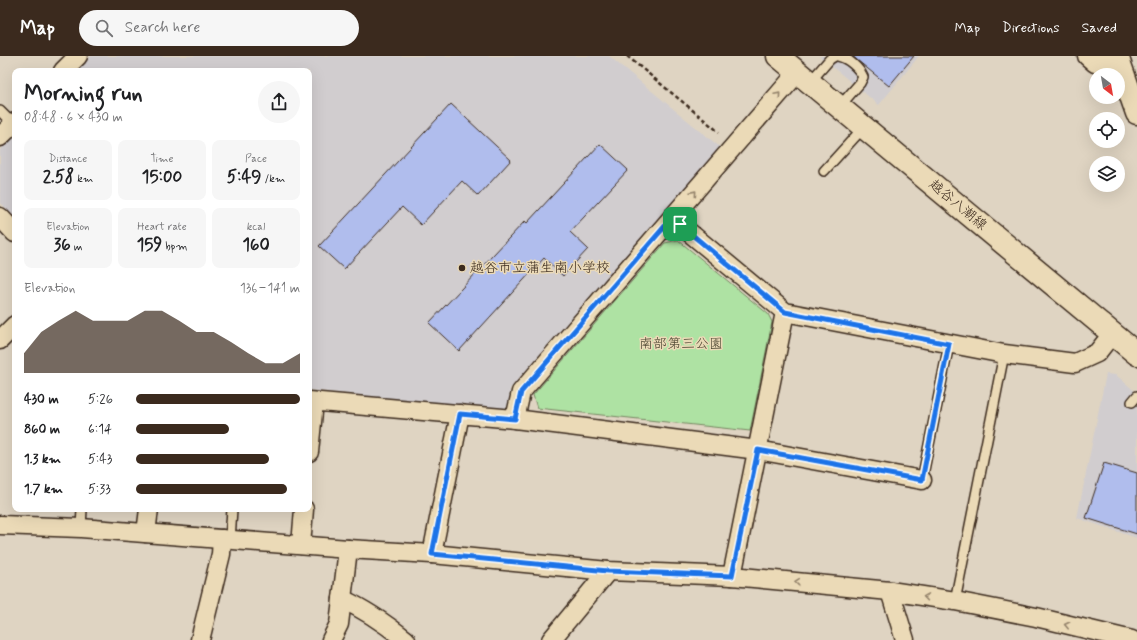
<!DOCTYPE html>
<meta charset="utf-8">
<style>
body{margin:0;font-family:Mynerve,"Klee One",sans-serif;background:#f6f6f6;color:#202124;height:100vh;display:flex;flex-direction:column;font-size:15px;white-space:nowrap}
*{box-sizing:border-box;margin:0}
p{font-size:13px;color:#757577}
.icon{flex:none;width:22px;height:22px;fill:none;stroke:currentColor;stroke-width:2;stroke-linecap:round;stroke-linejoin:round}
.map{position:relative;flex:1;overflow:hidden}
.side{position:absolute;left:12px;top:12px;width:300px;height:444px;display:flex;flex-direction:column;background:#fff;border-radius:8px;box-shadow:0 4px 16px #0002}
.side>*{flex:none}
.needle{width:26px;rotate:149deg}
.tools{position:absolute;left:1089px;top:12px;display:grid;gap:8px}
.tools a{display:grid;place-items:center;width:36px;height:36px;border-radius:50%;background:#fff;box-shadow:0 4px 16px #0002;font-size:20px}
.pin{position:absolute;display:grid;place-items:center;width:34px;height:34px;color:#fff;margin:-17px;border-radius:8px;box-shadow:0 2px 6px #0006}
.round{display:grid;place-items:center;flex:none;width:42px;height:42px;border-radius:21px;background:#f6f6f6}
.head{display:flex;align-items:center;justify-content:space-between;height:68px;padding:0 12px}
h1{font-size:22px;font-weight:700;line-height:30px}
.stats{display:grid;grid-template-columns:repeat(3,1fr);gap:6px;height:68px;padding:4px 12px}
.stats div{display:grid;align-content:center;border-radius:8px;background:#f6f6f6;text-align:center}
.stats b{font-size:17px;font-weight:700}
.stats small{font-size:11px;font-weight:400}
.stats p{font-size:11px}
.chart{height:112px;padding:8px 12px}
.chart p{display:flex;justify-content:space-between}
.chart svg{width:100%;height:72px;margin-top:4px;fill:#3b2a1e;opacity:.7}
ul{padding:0 12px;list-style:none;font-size:13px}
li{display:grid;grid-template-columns:64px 48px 1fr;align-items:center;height:30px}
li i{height:10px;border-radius:5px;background:#3b2a1e}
header{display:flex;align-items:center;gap:24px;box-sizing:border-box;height:56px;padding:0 20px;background:#3b2a1e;color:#fff}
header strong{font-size:19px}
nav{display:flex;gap:22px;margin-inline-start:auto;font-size:14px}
.search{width:280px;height:36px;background:#f6f6f6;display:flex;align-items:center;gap:10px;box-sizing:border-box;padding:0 14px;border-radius:22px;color:#757577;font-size:15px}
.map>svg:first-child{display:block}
.built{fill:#d1cdcf}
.green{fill:#aee2a3;stroke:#748660}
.building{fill:#b0bded;stroke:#3b2a1e}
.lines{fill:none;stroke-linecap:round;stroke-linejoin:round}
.service-casing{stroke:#3b2a1e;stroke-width:12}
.minor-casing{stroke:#3b2a1e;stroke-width:21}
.tertiary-casing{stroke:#3b2a1e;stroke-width:25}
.secondary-casing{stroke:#3b2a1e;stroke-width:25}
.path{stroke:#3b2a1e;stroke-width:2.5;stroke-dasharray:4 3;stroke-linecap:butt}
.service{stroke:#ebdab7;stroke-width:9}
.minor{stroke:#ebdab7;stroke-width:18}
.tertiary{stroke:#ebdab7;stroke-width:22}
.secondary{stroke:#ebdab7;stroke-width:22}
.oneway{stroke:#93826a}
.route-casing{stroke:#fff;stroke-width:8}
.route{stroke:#1a73e8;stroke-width:5}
.poi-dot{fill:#3b2a1e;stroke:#ebdab7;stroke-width:1.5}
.labels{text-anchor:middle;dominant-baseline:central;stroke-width:3;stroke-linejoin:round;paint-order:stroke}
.street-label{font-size:14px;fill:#3b2a1e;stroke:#ebdab7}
.poi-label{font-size:14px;fill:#3b2a1e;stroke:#ebdab7;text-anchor:start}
.park-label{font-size:14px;fill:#4c4632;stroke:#ebdab7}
</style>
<header>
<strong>Map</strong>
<div class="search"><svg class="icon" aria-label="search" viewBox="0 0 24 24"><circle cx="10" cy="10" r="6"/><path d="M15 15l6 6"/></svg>Search here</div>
<nav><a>Map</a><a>Directions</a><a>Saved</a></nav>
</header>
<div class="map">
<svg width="1137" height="584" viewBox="0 0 1137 584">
<rect width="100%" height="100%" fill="#dfd4c2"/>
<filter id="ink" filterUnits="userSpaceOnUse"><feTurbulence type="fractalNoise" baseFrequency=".025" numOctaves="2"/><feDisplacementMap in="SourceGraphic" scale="8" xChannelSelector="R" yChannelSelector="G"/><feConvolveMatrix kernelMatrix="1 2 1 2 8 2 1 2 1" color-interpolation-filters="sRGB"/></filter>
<g filter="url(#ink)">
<g class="built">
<polygon points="91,0 609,0 721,92 510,333 509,354 309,334 309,15 76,15"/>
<polygon points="819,0 919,0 879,49"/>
<polygon points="15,79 15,162 0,146 0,94"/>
<polygon points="1106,318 1116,319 1137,337 1137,482 1077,462"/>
</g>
<polygon class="green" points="678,184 768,258 772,266 750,375 537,352 533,339 665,187"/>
<g class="building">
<polygon points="852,0 914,0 889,30"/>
<polygon points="451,48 511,104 478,140 462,125 421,169 402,151 344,213 319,190"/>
<polygon points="600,88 628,114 570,176 588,193 563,220 544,202 459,295 429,267 525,165 527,167"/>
<polygon points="1104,407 1137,417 1137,478 1086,462"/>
</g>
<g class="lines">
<defs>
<g id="service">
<path d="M838,0C848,2 859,12 863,21L860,27L839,51"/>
<polyline points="810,26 830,3 835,0"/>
<polyline points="0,55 13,68"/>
<polyline points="824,115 864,71"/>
<polyline points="1132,346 1137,340"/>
<polyline points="922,424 949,288"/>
<polyline points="81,472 82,453"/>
<polyline points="230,484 232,453"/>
<polyline points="955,545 1004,298"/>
</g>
<g id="minor">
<polyline points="1087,0 1095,7 1118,2"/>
<polyline points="63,15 78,0"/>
<polyline points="0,81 15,66"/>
<polyline points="0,161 15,177"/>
<polyline points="672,162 785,256 1004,298 1075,307 1097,297 1112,278"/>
<polyline points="0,284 15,269"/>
<polyline points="309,345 515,363 758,394 922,424"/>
<polyline points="515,363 521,336 798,16"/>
<polyline points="309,396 314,346"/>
<polyline points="0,469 81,472 348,493 432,498 608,515 732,520 890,535 955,545 1036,561 1132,584"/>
<polyline points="146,477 149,453"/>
<polyline points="301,489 304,453"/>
<polyline points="432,498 460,358"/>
<polyline points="732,520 785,256"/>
<polyline points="890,535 905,584"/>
<path d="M342,543C366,554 386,568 406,584"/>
<polyline points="200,584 221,498 222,483"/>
<polyline points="331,584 339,568 348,493"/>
<polyline points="551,584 608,515"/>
</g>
<polyline id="tertiary" points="1117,0 1137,57"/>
<polyline id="secondary" points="778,0 1137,298"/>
</defs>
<use href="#service" class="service-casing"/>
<use href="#minor" class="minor-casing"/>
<use href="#tertiary" class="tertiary-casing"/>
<use href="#secondary" class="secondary-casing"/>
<polyline class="path" points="627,0 719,76"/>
<use href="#service" class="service"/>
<use href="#minor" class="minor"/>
<use href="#tertiary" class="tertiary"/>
<use href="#secondary" class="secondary"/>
</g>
<defs><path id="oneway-chevron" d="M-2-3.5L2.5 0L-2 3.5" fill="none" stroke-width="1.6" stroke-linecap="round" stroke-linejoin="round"/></defs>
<g class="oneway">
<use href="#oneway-chevron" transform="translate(778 39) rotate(-49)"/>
<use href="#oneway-chevron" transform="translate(694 137) rotate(-49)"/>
<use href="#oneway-chevron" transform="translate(797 526) rotate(-175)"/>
<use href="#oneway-chevron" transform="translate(926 541) rotate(-171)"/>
<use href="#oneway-chevron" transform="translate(1067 569) rotate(-167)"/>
</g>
</g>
<g class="lines" filter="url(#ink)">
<defs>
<polygon id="route" points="672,162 785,256 949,288 922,424 758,394 732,520 608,515 432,498 460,358 515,363 521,336"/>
</defs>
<use href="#route" class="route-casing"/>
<use href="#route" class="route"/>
</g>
<circle class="poi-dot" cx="462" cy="212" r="4"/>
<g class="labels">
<g class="street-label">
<text transform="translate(958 149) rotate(40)">越谷八潮線</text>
</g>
<g class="poi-label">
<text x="470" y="212">越谷市立蒲生南小学校</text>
</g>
<g class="park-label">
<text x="681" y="288">南部第三公園</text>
</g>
</g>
</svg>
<div class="tools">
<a><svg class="needle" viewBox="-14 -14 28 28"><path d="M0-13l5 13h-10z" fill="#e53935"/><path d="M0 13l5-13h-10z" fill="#757577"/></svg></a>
<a><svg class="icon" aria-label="locate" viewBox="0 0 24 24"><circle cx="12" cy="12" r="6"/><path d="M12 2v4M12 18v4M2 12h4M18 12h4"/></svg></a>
<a><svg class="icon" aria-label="layers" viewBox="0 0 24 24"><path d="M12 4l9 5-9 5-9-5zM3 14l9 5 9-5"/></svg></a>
</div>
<div class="pin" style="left:680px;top:168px;background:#1e9e55"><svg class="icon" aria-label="arrive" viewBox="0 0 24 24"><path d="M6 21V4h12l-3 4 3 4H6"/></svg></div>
<section class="side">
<div class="head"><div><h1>Morning run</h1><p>08:48 · 6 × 430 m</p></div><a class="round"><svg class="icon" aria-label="share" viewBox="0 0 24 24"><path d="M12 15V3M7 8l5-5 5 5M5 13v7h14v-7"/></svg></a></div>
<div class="stats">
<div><p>Distance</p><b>2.58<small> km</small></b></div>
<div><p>Time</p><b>15:00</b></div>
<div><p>Pace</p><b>5:49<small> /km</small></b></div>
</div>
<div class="stats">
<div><p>Elevation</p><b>36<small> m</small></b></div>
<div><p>Heart rate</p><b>159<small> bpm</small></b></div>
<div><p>kcal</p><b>160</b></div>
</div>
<div class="chart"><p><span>Elevation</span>136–141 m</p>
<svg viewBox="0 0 160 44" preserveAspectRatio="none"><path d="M0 44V32L10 19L20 12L30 6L40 12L50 12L60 12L70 6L80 6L90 12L100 19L110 19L120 25L130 32L140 38L150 38L160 32V44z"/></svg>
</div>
<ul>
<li><b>430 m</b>5:26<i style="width:100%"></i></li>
<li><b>860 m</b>6:14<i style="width:57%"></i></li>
<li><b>1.3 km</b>5:43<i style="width:81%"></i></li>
<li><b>1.7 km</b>5:33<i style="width:92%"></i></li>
</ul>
</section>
</div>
